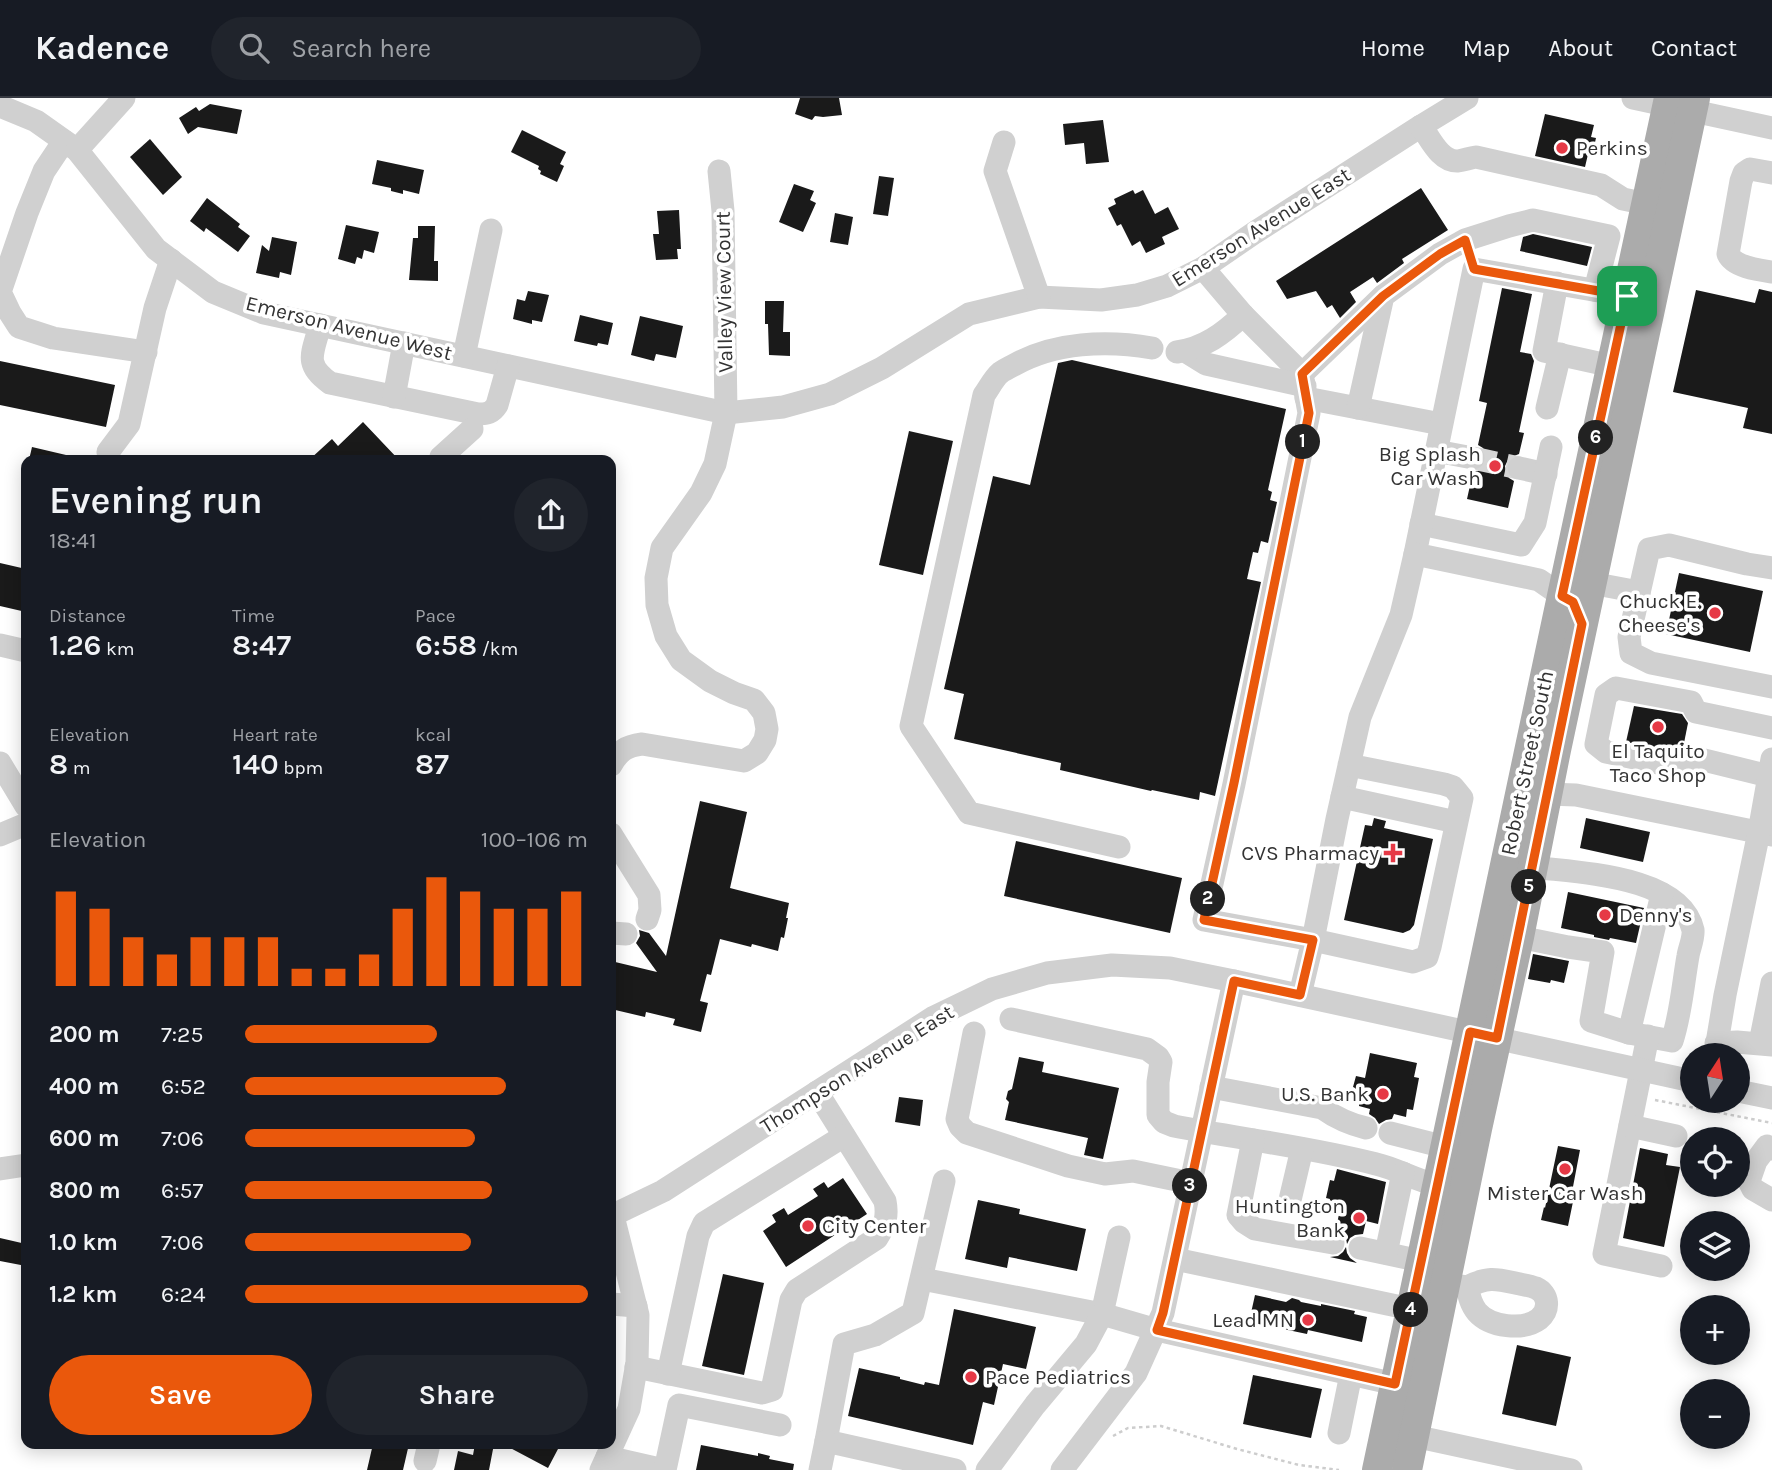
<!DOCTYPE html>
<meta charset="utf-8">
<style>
body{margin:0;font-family:Karla,sans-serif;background:#20242c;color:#f1f3f6;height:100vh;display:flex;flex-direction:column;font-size:26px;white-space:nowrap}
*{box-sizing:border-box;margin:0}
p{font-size:23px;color:#9ea1a6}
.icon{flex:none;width:38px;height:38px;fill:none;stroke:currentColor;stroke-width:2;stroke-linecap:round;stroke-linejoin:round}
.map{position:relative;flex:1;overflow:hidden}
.sheet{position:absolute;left:21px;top:357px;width:595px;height:994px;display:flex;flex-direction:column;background:#171b24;border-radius:14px;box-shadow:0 4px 18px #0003}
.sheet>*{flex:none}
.needle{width:46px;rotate:12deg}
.tools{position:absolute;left:1680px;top:945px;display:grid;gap:14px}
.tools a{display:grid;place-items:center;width:70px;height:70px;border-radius:50%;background:#171b24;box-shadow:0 4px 18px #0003;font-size:35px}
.pin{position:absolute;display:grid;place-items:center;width:60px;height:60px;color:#fff;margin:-30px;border-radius:14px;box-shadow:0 4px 10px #0006}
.km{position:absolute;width:35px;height:35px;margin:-18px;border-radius:50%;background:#222;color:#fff;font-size:19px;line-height:35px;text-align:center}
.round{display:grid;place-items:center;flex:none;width:74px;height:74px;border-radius:37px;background:#20242c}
.head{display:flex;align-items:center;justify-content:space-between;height:119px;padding:0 28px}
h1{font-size:38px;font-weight:600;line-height:52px}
.stats{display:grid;grid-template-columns:repeat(3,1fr);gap:10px;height:119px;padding:7px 28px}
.stats div{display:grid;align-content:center}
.stats b{font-size:30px;font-weight:600}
.stats small{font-size:19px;font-weight:400}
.stats p{font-size:19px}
.chart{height:196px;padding:14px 28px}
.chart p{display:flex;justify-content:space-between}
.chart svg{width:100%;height:126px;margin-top:7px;stroke:#ea580c;stroke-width:6}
.cta{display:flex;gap:14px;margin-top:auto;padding:14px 28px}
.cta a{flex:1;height:80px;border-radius:42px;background:#ea580c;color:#fff;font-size:28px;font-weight:600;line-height:80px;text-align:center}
.cta a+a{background:#20242c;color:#f1f3f6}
ul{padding:0 28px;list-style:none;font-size:23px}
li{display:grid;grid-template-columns:112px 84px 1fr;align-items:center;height:52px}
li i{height:18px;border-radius:9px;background:#ea580c}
header{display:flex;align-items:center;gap:42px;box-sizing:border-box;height:98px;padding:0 35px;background:#171b24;border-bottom:2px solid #363941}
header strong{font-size:33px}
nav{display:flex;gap:38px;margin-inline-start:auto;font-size:24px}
.search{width:490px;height:63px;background:#20242c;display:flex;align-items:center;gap:18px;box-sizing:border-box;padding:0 24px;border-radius:38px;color:#9ea1a6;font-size:26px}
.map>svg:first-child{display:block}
.building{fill:#1a1a1a}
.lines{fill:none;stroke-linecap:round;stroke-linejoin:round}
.minor-tunnel{stroke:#d6d6d6;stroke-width:23;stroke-dasharray:23 11;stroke-linecap:butt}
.path{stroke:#cdcdcd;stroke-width:2.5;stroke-dasharray:3.5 3.5;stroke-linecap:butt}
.minor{stroke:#d0d0d0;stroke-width:23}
.major{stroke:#ababab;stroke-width:30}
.route-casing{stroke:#fff;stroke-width:14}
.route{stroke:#ea580c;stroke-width:9}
.poi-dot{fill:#e63946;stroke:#fff;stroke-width:2.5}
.labels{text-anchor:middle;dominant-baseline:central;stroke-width:7;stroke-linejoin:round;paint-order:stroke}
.poi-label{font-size:21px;fill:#333;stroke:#fff;text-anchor:end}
.street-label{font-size:21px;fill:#333;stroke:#fff}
</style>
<header>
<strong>Kadence</strong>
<div class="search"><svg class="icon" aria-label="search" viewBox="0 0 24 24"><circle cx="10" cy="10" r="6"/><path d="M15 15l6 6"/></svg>Search here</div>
<nav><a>Home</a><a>Map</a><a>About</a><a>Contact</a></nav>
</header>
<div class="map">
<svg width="1772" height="1372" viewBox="0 0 1772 1372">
<rect width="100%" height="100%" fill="#fff"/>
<g class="building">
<polygon points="800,0 839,0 842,17 823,19 815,18 812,22 795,16"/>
<polygon points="210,6 242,12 237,36 198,29 188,36 179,20 196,9 199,13"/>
<polygon points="1545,16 1594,27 1591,39 1596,40 1593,53 1589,52 1585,69 1535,58"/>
<polygon points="1103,22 1109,64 1086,66 1084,45 1065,47 1063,26"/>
<polygon points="522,32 566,54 560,66 564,68 557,84 540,76 541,73 538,71 539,68 511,54"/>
<polygon points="150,41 182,79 163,97 130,59"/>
<polygon points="377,62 424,72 419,96 403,92 403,96 391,93 391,90 372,86"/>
<polygon points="879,78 894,80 888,118 873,116"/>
<polygon points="794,86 814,93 810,102 816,105 803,134 779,124"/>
<polygon points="1421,90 1448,132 1402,161 1404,165 1377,185 1373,179 1350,194 1356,204 1340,220 1332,207 1327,210 1316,193 1287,201 1276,183"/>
<polygon points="1133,92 1135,96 1143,92 1155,116 1168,109 1179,131 1162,139 1165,146 1146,155 1140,143 1132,148 1121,126 1117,128 1108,110 1116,106 1114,101"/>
<polygon points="207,100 240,126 238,129 250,138 238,154 206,130 204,134 190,123"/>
<polygon points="679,112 681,151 677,151 678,161 656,162 653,136 659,136 657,113"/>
<polygon points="835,115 853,119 848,147 830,144"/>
<polygon points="346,127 379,134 374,155 364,152 362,161 357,159 355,166 338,161"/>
<polygon points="418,128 435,128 434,163 438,163 438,183 409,182 413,140 418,140"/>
<polygon points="1533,136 1592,149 1587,168 1520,153 1523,139"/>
<polygon points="272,139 297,144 291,177 280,174 279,180 256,175 262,147 269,153"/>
<polygon points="1502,190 1532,196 1520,254 1531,256 1534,263 1519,334 1524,335 1519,356 1509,360 1505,368 1506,375 1509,380 1514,383 1508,410 1467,401 1473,374 1478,373 1483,370 1487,362 1486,355 1483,350 1478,347 1487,305 1479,303"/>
<polygon points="1759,191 1772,194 1772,336 1743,330 1748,310 1673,294 1696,192 1755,205"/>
<polygon points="528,193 549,197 542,224 532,222 532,226 513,221 517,201 525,203"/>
<polygon points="765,203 784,203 783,234 790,234 790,258 769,257 768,226 765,226"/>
<polygon points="580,217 613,225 608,247 598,245 597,248 574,243"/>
<polygon points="640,218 683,228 676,260 656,256 654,263 631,257"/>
<polygon points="1072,262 1286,311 1268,392 1272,394 1270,402 1277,404 1268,445 1261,443 1258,455 1253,454 1247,481 1261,484 1215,698 1200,694 1199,702 1152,692 1151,693 1060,672 1061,665 954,641 964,596 944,591 993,378 1030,387 1058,265"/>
<polygon points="0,263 115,287 106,329 0,307"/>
<polygon points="363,324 399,362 309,362 332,341 338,348"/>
<polygon points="909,333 953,343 923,477 879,467"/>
<polygon points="32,349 66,357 65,362 29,362"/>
<polygon points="0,465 26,471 26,514 0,508"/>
<polygon points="1679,475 1763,493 1750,554 1666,536"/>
<polygon points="1634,608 1682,616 1688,625 1682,655 1626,644"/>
<polygon points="700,703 747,714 730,790 789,805 786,820 788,820 784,840 781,839 778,853 752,846 751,849 720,841 711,877 707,876 700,903 708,905 701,934 673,927 675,921 646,914 645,919 611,911 611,863 657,874 636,845 640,838 639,832 649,835 666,858"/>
<polygon points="1374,720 1386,723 1384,730 1433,741 1414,827 1410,832 1403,835 1344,822 1365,727 1372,728"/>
<polygon points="1586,720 1650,734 1643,764 1580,750"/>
<polygon points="1016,743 1182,780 1170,835 1004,798"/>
<polygon points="1568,794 1644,810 1636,845 1610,840 1609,842 1594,839 1594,837 1561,830"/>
<polygon points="1533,856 1569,863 1564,885 1551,882 1550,885 1528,881"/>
<polygon points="1370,955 1417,965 1414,979 1419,980 1413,1012 1407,1011 1406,1019 1394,1016 1392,1021 1386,1022 1379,1026 1375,1020 1369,1016 1370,1011 1359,1008 1359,1006 1352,1005 1355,990 1353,989 1356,978 1365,980"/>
<polygon points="1019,959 1044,964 1042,974 1119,990 1103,1061 1084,1057 1088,1040 1005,1022 1009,1004 1006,1001 1008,993 1012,991"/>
<polygon points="899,999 923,1002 920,1028 895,1024"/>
<polygon points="1558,1048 1580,1052 1572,1094 1575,1094 1568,1128 1541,1122 1544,1109 1545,1110"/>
<polygon points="1640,1050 1668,1056 1666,1067 1680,1069 1664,1149 1623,1140"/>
<polygon points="1337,1071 1386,1084 1378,1126 1366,1123 1363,1136 1355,1137 1350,1140 1347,1146 1346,1140 1342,1135 1336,1131 1339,1116 1328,1114 1330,1101 1326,1100 1330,1082 1334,1083"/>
<polygon points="843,1080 867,1116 786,1169 763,1133 776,1124 772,1117 784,1110 788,1117 818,1098 813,1091 824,1084 828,1090"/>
<polygon points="978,1102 1020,1111 1019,1116 1086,1131 1077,1173 1009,1159 1007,1170 965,1161"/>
<polygon points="0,1140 26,1146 26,1168 0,1163"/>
<polygon points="1346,1149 1347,1155 1350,1160 1357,1165 1330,1159 1338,1158 1343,1154"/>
<polygon points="723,1176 764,1185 744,1277 702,1268"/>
<polygon points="1255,1197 1286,1204 1292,1200 1299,1202 1301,1204 1321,1208 1321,1206 1355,1213 1354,1216 1367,1219 1362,1244 1308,1232 1307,1236 1249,1224"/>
<polygon points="954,1211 1036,1229 1026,1271 1003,1266 994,1307 983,1304 973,1347 848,1318 859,1270 900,1279 900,1281 924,1287 925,1284 939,1287"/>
<polygon points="1517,1247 1571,1259 1556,1328 1502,1316"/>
<polygon points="1253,1277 1322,1291 1311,1340 1243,1326"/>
<polygon points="373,1346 409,1346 403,1372 367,1372"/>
<polygon points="475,1346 494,1346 489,1372 454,1372 458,1353 473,1357"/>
<polygon points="503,1346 558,1346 556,1350 558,1351 548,1370"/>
<polygon points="701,1347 758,1358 758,1355 770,1358 769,1361 794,1366 793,1372 696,1372"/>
</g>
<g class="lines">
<polyline class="minor-tunnel" points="1473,360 1519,370"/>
<g class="path">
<polyline points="1655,1002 1772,1025"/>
<polyline points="1113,1338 1128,1330 1161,1328 1237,1351 1299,1367 1339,1372"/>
</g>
<g class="minor">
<polyline points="1633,0 1772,30"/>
<polyline points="0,8 36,23 77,52 156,151 213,194 264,215 726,315 783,309 830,296 882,270 969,216 1039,199 1101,202 1137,197 1167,188 1203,170 1254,135 1421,28 1467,0"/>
<path d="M1421,28C1430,40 1440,64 1458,63C1464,62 1470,60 1476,59L1601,87L1623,101L1647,106"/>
<polyline points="64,43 44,73 27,115 0,194 10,215 19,229 53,240 146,254"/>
<polyline points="1004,44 995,73 1039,199"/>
<polyline points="77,52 124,0"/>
<path d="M1772,75L1750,71L1744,75L1741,83L1728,156C1734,169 1758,172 1772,174"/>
<polyline points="1203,170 1243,217 1302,276 1309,315 1234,686 1204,822 1313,842 1300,897"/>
<polyline points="1557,185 1544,253 1612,268"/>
<path d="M320,227C313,255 303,266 330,285L478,316C487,316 492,315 497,307L508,268"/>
<polyline points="1185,253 1206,266 1305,288"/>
<path d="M1177,254C1204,250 1223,236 1243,217"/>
<polyline points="464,258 491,132"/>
<polyline points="1302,276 1383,198"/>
<polyline points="394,299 404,245"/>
<polyline points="1306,300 1441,326"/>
<polyline points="1358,310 1383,198 1440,156 1465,142 1509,128 1533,122 1609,138 1595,192"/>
<polyline points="1547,310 1560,256"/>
<polyline points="1436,353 1473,360"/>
<polyline points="108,354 129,326 155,210 171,162"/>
<polyline points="445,362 441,359 472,331"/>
<polyline points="1519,370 1546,376"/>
<polyline points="1421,426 1521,447 1535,425 1551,349"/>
<polyline points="1772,470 1747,466 1669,447 1649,451 1629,539 1631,555 1651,565 1772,589"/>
<polyline points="1591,485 1639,494"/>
<polyline points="1562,498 1539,482 1415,456 1474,171 1627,198"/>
<polyline points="0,547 26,553"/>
<polyline points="0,665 26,708"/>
<path d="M611,667C619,653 626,648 642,646L744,663L757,655L765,642L767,631L764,615L754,602L734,595L710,583L681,562L666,538L657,507L656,480L662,450L701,395L715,366L726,315L723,113L719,73"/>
<polyline points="1349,667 1444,686 1453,689 1462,700 1430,849 1427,859 1413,864 1313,842 1337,721 1360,619 1401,517 1415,456"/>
<polyline points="1769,678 1704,662 1682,670 1606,654 1596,646 1606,597 1616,590 1691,604 1696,614 1772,630"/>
<polyline points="1547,696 1576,697 1772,737"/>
<polyline points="1342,699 1456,724"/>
<polyline points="611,736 649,797 650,812 647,821"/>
<polyline points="0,737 26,726"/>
<path d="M1119,749L969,715L911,628L984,297C989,290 994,280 1000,275C1004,272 1010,269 1014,267C1055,244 1107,242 1152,250"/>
<polyline points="611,835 626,836"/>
<path d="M1519,839L1568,849L1603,854L1591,923L1629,935L1672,943C1681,916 1683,886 1688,858C1689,851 1694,840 1693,832C1681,777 1578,775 1533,769"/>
<path d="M1011,921L1147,951L1158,959L1161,964L1158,984V1017L1164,1024L1174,1028C1241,1041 1310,1049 1376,1066C1398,1071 1416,1083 1437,1087"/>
<polyline points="974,935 957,1021 960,1028 967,1035 1068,1068 1105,1076 1133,1073 1191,1085"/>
<polyline points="1629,935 1662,796"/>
<polyline points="1648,938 1604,1156 1661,1168"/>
<polyline points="1716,945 1737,944 1772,947"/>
<polyline points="1760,945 1772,885"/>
<polyline points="1715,957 1725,897 1759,734 1772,661"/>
<path d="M1211,989L1322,1010C1336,1020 1349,1026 1366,1030"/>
<polyline points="1738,993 1772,1000"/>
<polyline points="1630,1028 1676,1038"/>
<polyline points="1390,1035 1445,1049"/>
<polyline points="1253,1042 1238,1117 1244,1124 1255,1131 1333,1145"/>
<polyline points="1772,1051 1767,1048 1756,1063 1749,1083 1753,1091 1772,1102"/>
<polyline points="0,1071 26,1067"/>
<polyline points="944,1083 913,1215 875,1237 844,1246 826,1343 955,1372"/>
<polyline points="1290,1102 1302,1051"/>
<polyline points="611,1118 663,1093 934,919 992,891 1047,875 1112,867 1170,870 1234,883 1692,983"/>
<polyline points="1360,1150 1421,1163"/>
<polyline points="1386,1155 1403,1075"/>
<polyline points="1175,1161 1411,1211"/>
<polyline points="922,1181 1102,1216 1119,1139"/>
<path d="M1445,1186L1467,1189C1469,1198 1471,1207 1477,1214C1490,1229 1523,1233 1539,1221C1550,1212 1549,1196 1536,1190C1531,1188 1525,1187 1520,1186C1496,1181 1489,1178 1467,1189"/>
<polyline points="611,1206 636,1208"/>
<path d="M636,1269L762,1295L772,1292L791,1202L797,1192L877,1140C885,1127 888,1118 885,1103L817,994"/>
<polyline points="668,1276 698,1138 704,1125 844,1038"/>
<polyline points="1339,1335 1351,1276"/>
<polyline points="1414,1338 1571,1372"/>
<polyline points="607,1359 664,1372"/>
<polyline points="425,1363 429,1346"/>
<polyline points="601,1372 629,1311 637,1265 638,1217 613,1118"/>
<polyline points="665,1372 679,1307 780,1327"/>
<polyline points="820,1372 826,1343"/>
<polyline points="987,1372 1035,1307 1086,1246 1102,1216 1157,1232 1395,1286"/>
<polyline points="1062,1372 1136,1275 1163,1215 1234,883"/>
</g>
<g class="major">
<polyline points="1377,1372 1562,498 1669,0"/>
<polyline points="1407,1372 1477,1031 1519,839 1556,652 1695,0"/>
</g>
</g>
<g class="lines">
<defs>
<polygon id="route" points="1465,142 1474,171 1627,198 1562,498 1573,504 1582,526 1497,940 1470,934 1395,1286 1157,1232 1163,1215 1234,883 1300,897 1313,842 1204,822 1234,685 1309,315 1302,276 1383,198 1440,156"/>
</defs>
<use href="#route" class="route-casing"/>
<use href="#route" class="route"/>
</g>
<g class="poi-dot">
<circle cx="1562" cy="50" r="7"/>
<circle cx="1495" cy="368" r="7"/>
<circle cx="1715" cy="515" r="7"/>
<circle cx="1658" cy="629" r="7"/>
<path d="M1389.5 744.5h7v7h7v7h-7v7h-7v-7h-7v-7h7z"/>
<circle cx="1605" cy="817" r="7"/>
<circle cx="1383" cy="996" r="7"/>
<circle cx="1565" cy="1071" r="7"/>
<circle cx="1359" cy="1120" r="7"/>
<circle cx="808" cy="1128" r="7"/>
<circle cx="1308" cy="1222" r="7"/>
<circle cx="971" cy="1279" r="7"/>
</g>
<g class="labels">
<g class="poi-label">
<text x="1576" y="50" text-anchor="start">Perkins</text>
<text x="1481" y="356">Big Splash<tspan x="1481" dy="24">Car Wash</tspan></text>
<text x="1701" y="503">Chuck E.<tspan x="1701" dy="24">Cheese's</tspan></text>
<text x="1658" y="653" text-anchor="middle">El Taquito<tspan x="1658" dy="24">Taco Shop</tspan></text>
<text x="1379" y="755">CVS Pharmacy</text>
<text x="1619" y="817" text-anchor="start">Denny's</text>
<text x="1369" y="996">U.S. Bank</text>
<text x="1565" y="1095" text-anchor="middle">Mister Car Wash</text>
<text x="1345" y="1108">Huntington<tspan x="1345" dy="24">Bank</tspan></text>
<text x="822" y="1128" text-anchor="start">City Center</text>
<text x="1294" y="1222">Lead MN</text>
<text x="985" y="1279" text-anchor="start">Pace Pediatrics</text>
</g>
<g class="street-label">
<text transform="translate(1261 129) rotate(-32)">Emerson Avenue East</text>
<text transform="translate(724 194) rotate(-91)">Valley View Court</text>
<text transform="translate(349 230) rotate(14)">Emerson Avenue West</text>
<text transform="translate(1527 665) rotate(-78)">Robert Street South</text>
<text transform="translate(857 971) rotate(-32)">Thompson Avenue East</text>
</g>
</g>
</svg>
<div class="tools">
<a><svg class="needle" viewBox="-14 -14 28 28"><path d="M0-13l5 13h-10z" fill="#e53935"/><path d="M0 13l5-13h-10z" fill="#9ea1a6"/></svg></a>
<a><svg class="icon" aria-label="locate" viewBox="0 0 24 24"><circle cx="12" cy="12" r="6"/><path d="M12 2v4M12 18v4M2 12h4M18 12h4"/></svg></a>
<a><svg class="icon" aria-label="layers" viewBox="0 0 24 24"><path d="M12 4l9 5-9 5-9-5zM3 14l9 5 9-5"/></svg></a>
<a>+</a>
<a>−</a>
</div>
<div class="pin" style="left:1627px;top:198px;background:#1e9e55"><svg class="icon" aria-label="arrive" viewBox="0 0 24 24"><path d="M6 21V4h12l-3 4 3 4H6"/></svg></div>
<b class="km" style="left:1303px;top:344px">1</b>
<b class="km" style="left:1208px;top:801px">2</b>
<b class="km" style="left:1190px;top:1088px">3</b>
<b class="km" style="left:1411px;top:1212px">4</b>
<b class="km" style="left:1529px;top:789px">5</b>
<b class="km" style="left:1596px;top:340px">6</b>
<section class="sheet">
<div class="head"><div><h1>Evening run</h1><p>18:41</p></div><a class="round"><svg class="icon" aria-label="share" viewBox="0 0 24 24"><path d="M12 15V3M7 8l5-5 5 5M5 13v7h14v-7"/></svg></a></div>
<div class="stats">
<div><p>Distance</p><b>1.26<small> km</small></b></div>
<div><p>Time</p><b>8:47</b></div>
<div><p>Pace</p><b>6:58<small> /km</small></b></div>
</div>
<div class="stats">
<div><p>Elevation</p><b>8<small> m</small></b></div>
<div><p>Heart rate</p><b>140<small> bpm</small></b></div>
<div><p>kcal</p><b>87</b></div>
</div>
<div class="chart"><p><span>Elevation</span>100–106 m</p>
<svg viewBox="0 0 160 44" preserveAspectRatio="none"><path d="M5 44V11M15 44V17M25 44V27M35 44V33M45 44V27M55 44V27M65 44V27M75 44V38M85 44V38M95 44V33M105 44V17M115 44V6M125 44V11M135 44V17M145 44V17M155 44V11"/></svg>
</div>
<ul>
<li><b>200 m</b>7:25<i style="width:56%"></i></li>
<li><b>400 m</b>6:52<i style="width:76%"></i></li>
<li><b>600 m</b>7:06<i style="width:67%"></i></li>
<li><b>800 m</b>6:57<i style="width:72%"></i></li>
<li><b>1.0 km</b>7:06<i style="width:66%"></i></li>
<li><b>1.2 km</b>6:24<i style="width:100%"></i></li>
</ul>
<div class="cta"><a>Save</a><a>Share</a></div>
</section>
</div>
